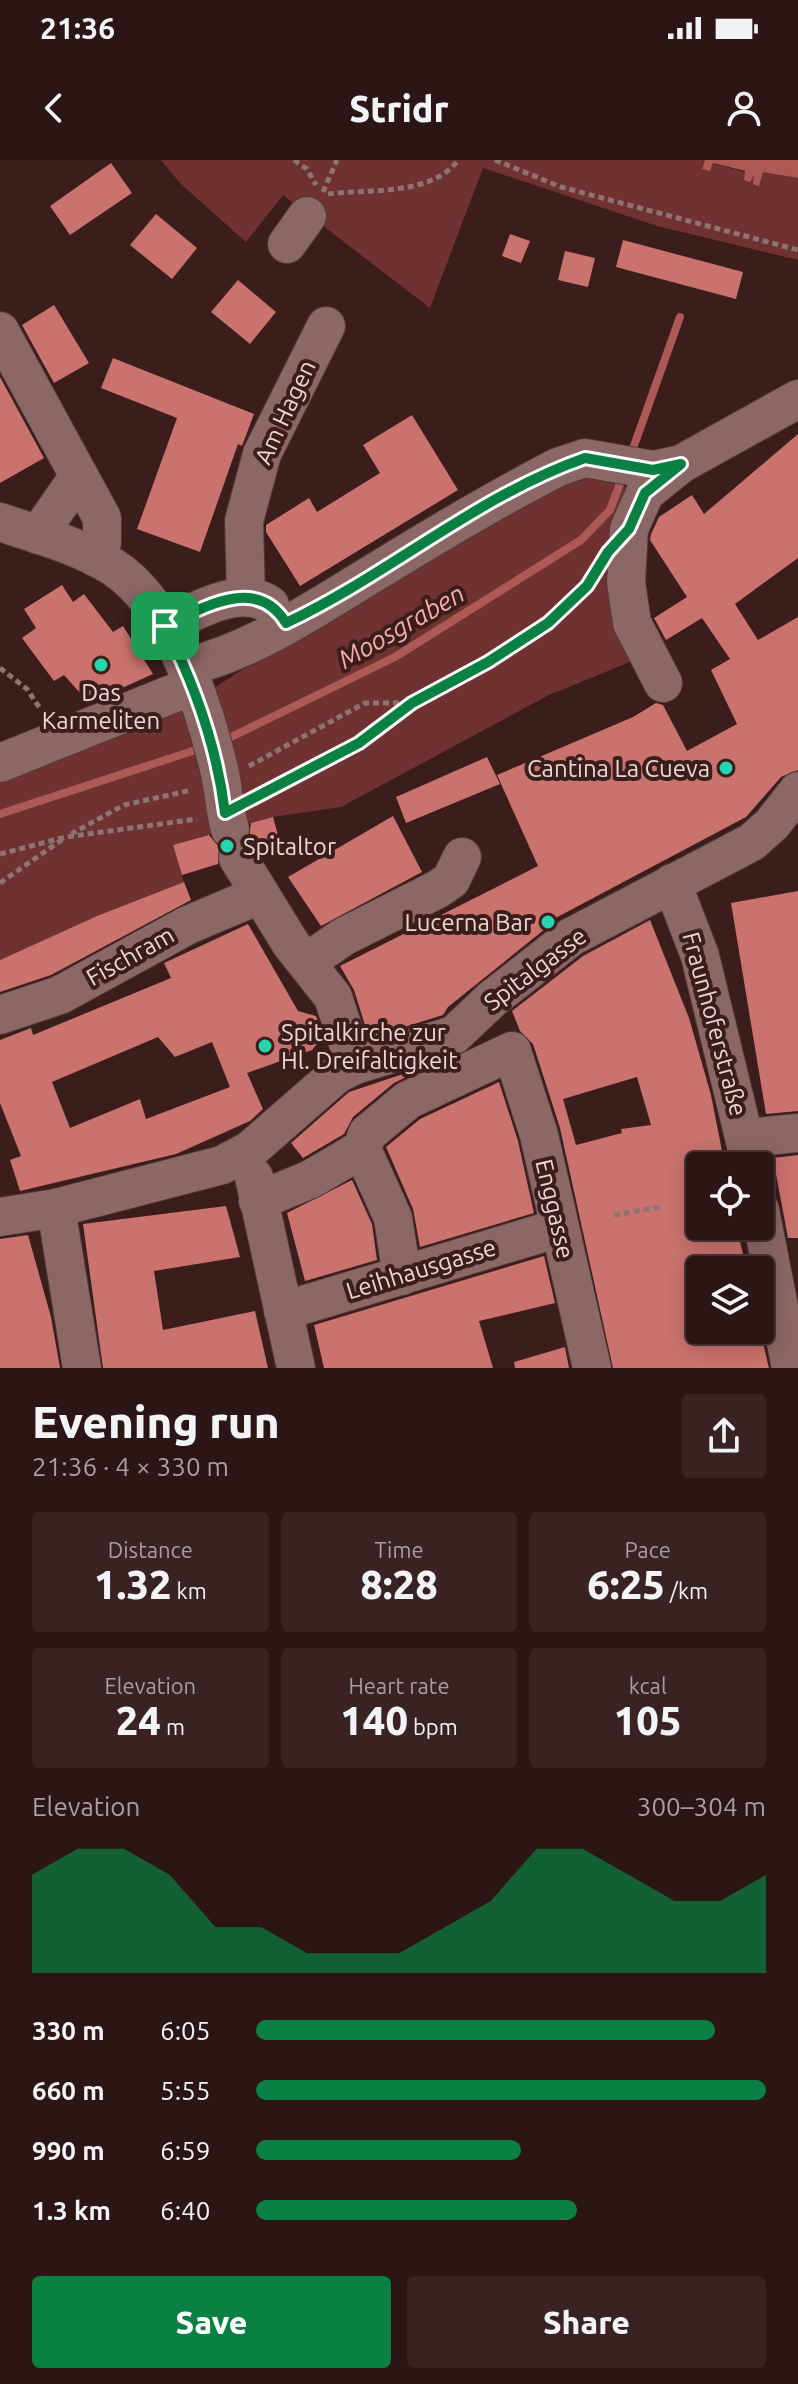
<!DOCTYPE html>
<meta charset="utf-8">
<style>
body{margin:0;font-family:Ubuntu,sans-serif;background:#382322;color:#f1f3f6;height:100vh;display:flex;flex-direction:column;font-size:30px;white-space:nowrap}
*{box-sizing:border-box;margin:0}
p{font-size:26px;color:#a69fa0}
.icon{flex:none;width:44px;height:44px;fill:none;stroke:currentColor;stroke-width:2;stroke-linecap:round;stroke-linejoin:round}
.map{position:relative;height:1208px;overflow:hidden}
.details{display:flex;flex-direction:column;background:#2c1615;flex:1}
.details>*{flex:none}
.fabs{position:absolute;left:686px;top:992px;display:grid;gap:16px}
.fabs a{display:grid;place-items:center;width:88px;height:88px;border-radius:8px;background:#2c1615;box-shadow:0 4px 20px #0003,0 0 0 2px #483534;font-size:40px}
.pin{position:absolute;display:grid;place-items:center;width:68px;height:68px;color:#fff;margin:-34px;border-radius:16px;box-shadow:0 4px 12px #0006}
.round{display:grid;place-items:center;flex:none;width:84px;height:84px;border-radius:8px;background:#382322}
.summary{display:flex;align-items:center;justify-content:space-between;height:136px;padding:0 32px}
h1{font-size:44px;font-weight:800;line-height:60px}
.metrics{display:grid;grid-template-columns:repeat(3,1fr);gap:12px;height:136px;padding:8px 32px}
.metrics div{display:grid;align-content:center;border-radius:8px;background:#382322;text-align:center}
.metrics b{font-size:40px;font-weight:800}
.metrics small{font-size:22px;font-weight:400}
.metrics p{font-size:22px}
.chart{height:224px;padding:16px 32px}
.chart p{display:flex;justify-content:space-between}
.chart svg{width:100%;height:144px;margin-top:8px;fill:#0b8043;opacity:.7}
.primary-button{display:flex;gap:16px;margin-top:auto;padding:16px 32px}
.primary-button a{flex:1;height:92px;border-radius:8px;background:#0b8043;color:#fff;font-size:32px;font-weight:800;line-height:92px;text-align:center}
.primary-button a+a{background:#382322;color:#f1f3f6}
ul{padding:0 32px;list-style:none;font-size:26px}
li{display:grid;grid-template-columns:128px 96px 1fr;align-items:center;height:60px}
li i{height:20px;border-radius:10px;background:#0b8043}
.status{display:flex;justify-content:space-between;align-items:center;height:56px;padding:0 40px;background:#2c1615;direction:ltr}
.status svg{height:22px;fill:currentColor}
header{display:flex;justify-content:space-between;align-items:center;height:104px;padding:0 32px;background:#2c1615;font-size:36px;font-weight:800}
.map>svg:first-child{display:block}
.green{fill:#703231}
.water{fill:#ad5956}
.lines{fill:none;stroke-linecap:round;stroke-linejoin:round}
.stream{stroke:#ad5956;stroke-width:8}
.building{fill:#c9726e;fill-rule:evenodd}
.minor-casing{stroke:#513838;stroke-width:40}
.path{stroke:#8d7372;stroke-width:5;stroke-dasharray:6 4;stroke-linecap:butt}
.minor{stroke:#8b6765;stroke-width:38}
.route-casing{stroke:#fff;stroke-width:16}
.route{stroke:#0b8043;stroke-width:10}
.poi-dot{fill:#24d5ae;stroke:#3b1d1c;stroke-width:3}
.labels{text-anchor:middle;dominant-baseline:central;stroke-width:8;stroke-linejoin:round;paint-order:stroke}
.street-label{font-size:24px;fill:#ebd6d4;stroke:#3b1d1c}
.poi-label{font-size:24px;fill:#ebd6d4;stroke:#3b1d1c;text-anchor:end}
.water-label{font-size:26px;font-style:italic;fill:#f5ada9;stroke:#3b1d1c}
</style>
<div class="status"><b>21:36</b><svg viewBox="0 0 49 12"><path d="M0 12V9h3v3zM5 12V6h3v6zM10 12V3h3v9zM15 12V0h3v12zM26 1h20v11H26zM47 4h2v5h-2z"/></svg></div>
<header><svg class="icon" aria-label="back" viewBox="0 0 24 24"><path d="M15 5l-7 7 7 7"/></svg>Stridr<svg class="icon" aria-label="person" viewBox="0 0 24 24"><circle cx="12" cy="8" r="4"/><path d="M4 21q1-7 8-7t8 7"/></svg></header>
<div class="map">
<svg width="798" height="1208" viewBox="0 0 798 1208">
<rect width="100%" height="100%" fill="#3b1d1c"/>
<g class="green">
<polygon points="161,0 705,0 702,9 712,3 755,15 759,26 763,11 798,18 798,100 657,66 483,8 430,148 283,35 246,82 181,24"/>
<polygon points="582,314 645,333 639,498 547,536 341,647 273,657 173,685 184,722 97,756 0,800 0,614 214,528 346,442"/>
</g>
<polygon class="water" points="705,0 798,0 798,18 763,12 759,26 753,24 754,15 750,22 744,20 745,11 713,3 710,11 702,9"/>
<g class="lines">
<g class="stream">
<polyline points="630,297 680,157"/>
<polyline points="221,582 395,497 581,380 610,350 624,313"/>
<polyline points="0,654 205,587"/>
</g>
</g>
<g class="building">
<polygon points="111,3 132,33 70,75 50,46"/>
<polygon points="156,54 197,88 172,119 130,85"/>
<polygon points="510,74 530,81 521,103 502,96"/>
<polygon points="623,80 743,112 736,139 616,107"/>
<polygon points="565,91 595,98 588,127 558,120"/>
<polygon points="238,120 276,152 250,184 211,152"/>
<polygon points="54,145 89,203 54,223 22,165"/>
<polygon points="113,198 254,254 242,286 238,284 200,392 137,369 177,258 101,228"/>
<polygon points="0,217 44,298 0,323"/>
<polygon points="412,255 458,330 300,426 266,372 266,365 309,338 317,352 380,313 363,285"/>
<polygon points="798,274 798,398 735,444 758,480 798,457 798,610 781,617 746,657 548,762 550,765 448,847 443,855 369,878 354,830 340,806 538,706 497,615 633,557 656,543 663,545 687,591 737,564 711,510 730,499 702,458 666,480 654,458 687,437 650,380 651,374 659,357 692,335 704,354"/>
<polygon points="62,425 73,442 84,434 113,472 123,466 153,514 89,543 64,515 54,521 22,478 36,468 24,449"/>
<polygon points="487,597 500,624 406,663 396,637"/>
<polygon points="393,656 422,712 321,766 288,717"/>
<polygon points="273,657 281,686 260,692 249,679 251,663"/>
<polygon points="209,675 219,687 218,704 182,715 173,685"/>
<polygon points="184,722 191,740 51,815 0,832 0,800 97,756"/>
<polygon points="798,731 798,951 766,954 731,743"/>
<path d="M650,760L689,858L711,935L725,1006H700V1066H736L747,1110H700V1170H760L769,1208H613L560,968L533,884L520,871L512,851L583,796ZM637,917L651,965L621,969L622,973L576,985L563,939Z"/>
<path d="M248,764L298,851L316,856L323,876L312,890L247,913L263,949L250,961L176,994L20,1031L10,1000L21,996L0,943V880L31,868L33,875L171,818L164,803ZM158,877L175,897L212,882L230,927L146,959L140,939L70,968L52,922Z"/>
<polygon points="430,905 394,923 353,957 344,974 303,998 291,983 349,932"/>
<polygon points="499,922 518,981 534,1053 420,1087 413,1049 386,987 420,959"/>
<polygon points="798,995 798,1078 788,1078 773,998"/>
<polygon points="352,1020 372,1064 377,1100 305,1121 287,1053"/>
<polygon points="226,1046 240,1097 154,1111 163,1170 255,1151 268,1208 103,1208 83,1064"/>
<polygon points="28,1075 51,1157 60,1208 0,1208 0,1079"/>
<polygon points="544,1096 555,1143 479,1161 493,1208 324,1208 314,1165"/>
<polygon points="565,1187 569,1208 515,1208 514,1202"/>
</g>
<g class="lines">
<defs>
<g id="minor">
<polyline points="287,84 307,56"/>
<polyline points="0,171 102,358 102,383 95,397"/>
<path d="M0,362C38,375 80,386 113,407C171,444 204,546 219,609C224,629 224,649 230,669"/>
<polyline points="38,375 79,316"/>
<polyline points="246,436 244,361 262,294 326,166"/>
<path d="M165,466C194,452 239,424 270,445"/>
<path d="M186,507C257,490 320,445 382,408C439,373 498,338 558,307L585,298L653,310L681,304L798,239"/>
<polyline points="663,523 632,463 626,422 629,369 645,333 681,304"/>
<polyline points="0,603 192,526"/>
<polyline points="238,698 291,784 333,837 355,905"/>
<polyline points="672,723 700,796 751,1006"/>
<polyline points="307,802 343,777 438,729 451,720 462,697"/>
<polyline points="0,855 60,835 188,765 259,735"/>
<polyline points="746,978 798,973"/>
<polyline points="362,989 393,1058 402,1116"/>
<polyline points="254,1017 296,1208"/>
<polyline points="258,1041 311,1019 362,989 367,974 408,940 512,891 539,975 592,1208"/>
<polyline points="56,1048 82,1208"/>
<polyline points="760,1050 791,1208"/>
<polyline points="0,1057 56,1048 222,1005 250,990 337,914 355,905 454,875 492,839 571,777 752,682 772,664 798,631"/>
<polyline points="283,1151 559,1068"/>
</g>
</defs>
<use href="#minor" class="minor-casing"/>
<g class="path">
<polyline points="294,0 307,9 316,25"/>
<polyline points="495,0 561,27 798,90"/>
<polyline points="323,32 337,0"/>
<path d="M328,34C369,29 432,36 458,0"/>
<polyline points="0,508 27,529 43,553"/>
<polyline points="249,606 365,543 411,543"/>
<polyline points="254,638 359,583 412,543 488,502 548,463 592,418"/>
<polyline points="71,674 124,645 192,630"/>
<polyline points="0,694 66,677 197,659"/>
<polyline points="0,723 63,679"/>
<polyline points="614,1055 662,1047"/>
</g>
<use href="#minor" class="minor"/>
</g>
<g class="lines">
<defs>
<path id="route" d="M585,298L653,310L681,304L645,333L629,369L608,392L587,426L548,463L488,502L412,543L359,583L225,653C217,587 195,525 165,466C204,447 257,415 286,463C388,415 477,336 585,298Z"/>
</defs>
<use href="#route" class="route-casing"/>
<use href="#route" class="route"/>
</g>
<g class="poi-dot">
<circle cx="101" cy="505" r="8"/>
<circle cx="726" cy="608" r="8"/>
<circle cx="227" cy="686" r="8"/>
<circle cx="548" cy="762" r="8"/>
<circle cx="265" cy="886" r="8"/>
</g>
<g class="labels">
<g class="street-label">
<text transform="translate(285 252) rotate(-65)">Am Hagen</text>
<text transform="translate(130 796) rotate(-29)">Fischram</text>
<text transform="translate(535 809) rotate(-37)">Spitalgasse</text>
<text transform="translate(715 864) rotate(75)">Fraunhoferstraße</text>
<text transform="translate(555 1049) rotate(77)">Enggasse</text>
<text transform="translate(421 1109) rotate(-17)">Leihhausgasse</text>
</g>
<g class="poi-label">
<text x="101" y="532" text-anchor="middle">Das<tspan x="101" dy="28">Karmeliten</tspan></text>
<text x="710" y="608">Cantina La Cueva</text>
<text x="243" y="686" text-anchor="start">Spitaltor</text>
<text x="532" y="762">Lucerna Bar</text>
<text x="281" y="872" text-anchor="start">Spitalkirche zur<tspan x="281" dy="28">Hl. Dreifaltigkeit</tspan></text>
</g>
<g class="water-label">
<text transform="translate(401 466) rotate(-30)">Moosgraben</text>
</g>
</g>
</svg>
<div class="fabs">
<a><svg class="icon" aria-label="locate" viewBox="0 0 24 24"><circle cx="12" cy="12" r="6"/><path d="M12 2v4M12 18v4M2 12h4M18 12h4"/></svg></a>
<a><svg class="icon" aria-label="layers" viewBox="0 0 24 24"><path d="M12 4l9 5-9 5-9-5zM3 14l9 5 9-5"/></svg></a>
</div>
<div class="pin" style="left:165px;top:466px;background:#1e9e55"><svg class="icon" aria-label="arrive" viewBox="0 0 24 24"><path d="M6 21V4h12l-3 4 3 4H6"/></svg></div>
</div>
<section class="details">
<div class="summary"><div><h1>Evening run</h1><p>21:36 · 4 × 330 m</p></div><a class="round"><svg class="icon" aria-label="share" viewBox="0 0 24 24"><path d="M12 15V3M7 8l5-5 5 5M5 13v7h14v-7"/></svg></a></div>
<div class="metrics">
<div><p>Distance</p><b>1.32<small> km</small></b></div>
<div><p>Time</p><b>8:28</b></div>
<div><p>Pace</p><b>6:25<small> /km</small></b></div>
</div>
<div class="metrics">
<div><p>Elevation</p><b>24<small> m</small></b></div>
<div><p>Heart rate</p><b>140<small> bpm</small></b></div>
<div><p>kcal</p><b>105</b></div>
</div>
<div class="chart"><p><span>Elevation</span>300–304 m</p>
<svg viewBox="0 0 160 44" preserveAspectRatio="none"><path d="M0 44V14L10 6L20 6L30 14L40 30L50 30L60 38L70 38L80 38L90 30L100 22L110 6L120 6L130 14L140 22L150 22L160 14V44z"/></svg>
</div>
<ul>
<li><b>330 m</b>6:05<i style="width:90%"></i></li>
<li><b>660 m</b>5:55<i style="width:100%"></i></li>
<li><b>990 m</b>6:59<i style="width:52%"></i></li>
<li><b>1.3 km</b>6:40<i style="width:63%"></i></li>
</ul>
<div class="primary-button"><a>Save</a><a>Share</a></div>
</section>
